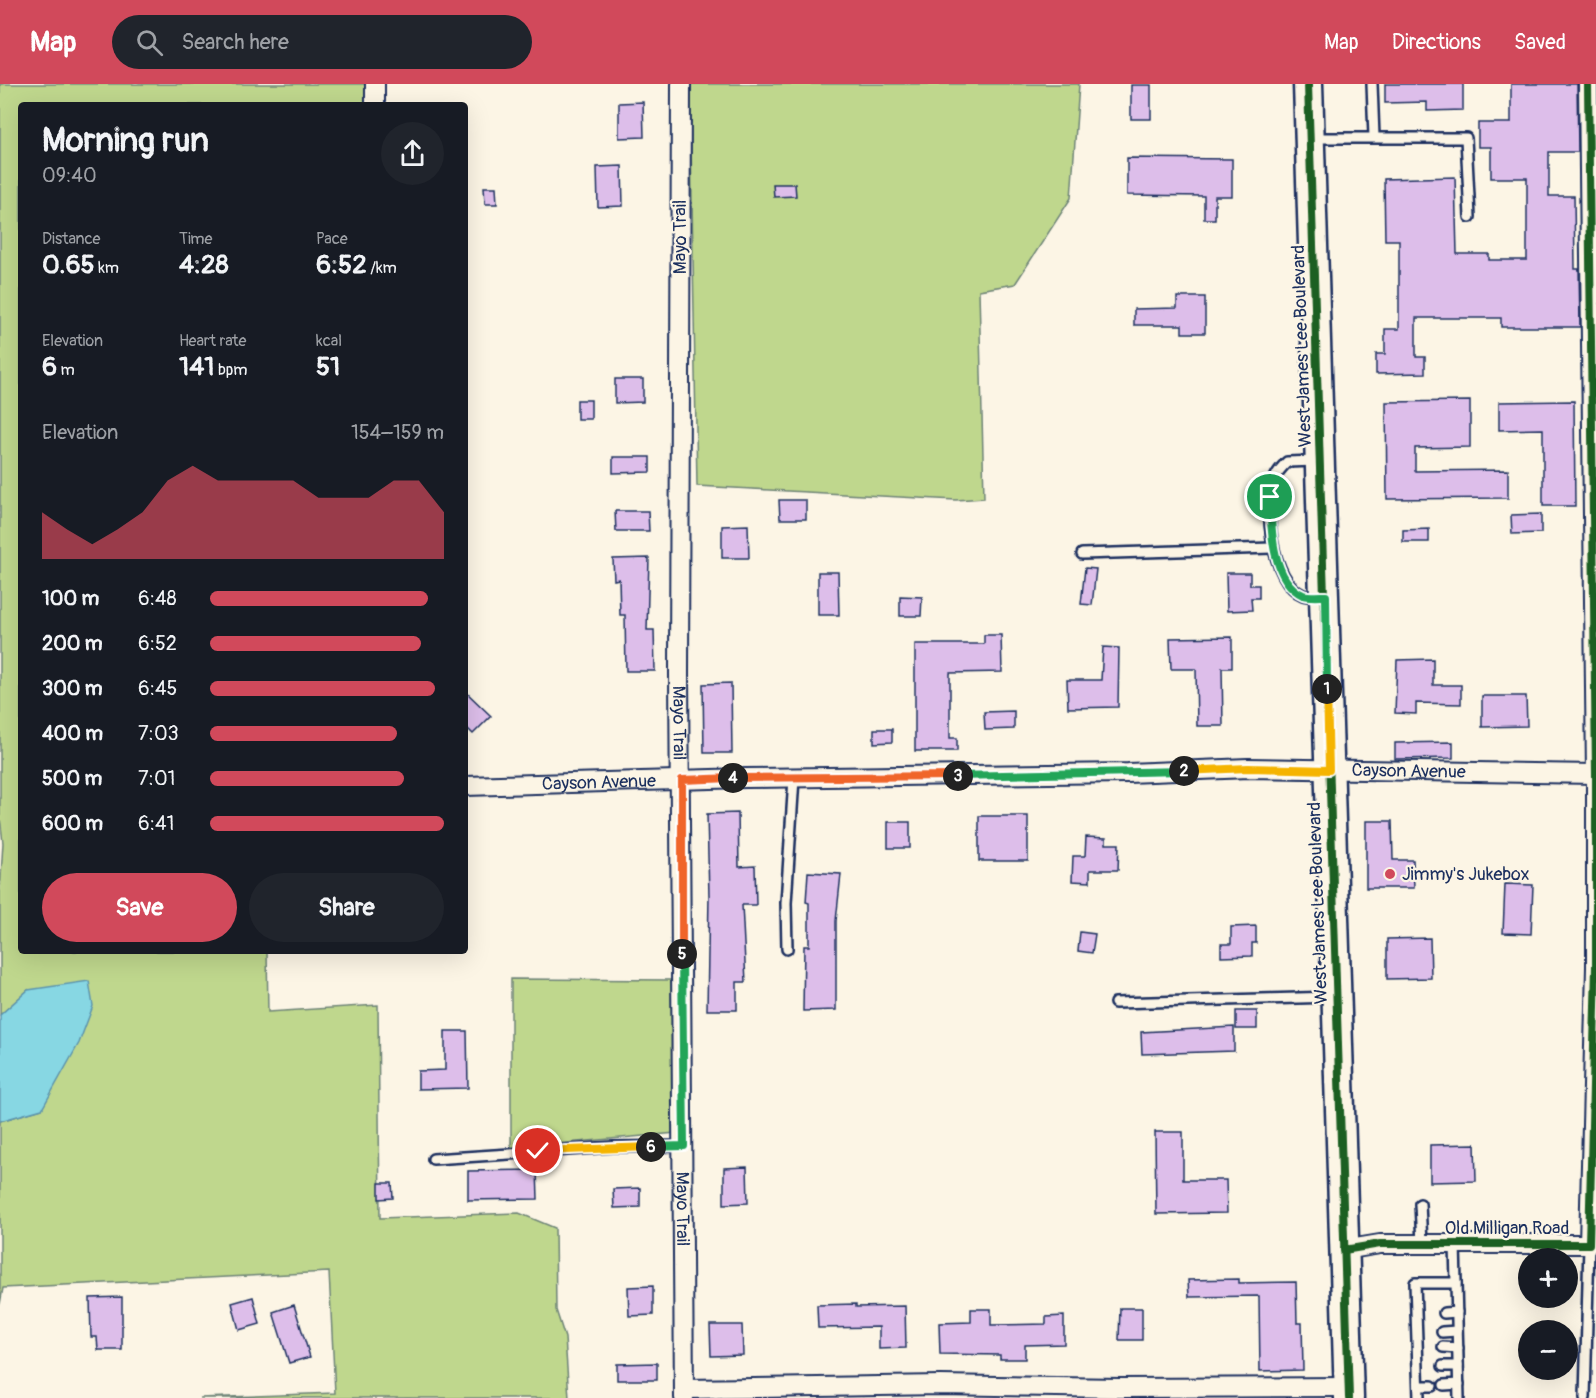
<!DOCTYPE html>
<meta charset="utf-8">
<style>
body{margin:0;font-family:Pangolin,sans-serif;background:#20242c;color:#f1f3f6;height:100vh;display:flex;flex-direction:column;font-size:22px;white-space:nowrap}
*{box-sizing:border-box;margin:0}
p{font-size:20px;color:#9ea1a6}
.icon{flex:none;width:33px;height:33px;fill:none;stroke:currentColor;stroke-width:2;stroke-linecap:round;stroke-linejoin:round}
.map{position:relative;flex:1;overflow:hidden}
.sheet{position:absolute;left:18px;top:18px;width:450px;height:852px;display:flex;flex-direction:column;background:#171b24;border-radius:6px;box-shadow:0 6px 24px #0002}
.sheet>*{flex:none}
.controls{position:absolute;left:1518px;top:1164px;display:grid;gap:12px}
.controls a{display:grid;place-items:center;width:60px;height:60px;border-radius:50%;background:#171b24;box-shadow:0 6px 24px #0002;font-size:30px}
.pin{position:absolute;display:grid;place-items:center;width:51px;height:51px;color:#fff;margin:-26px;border:3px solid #fff;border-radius:50%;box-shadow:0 2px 6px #0007}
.km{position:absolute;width:30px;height:30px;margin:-15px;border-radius:50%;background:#222;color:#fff;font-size:16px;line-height:30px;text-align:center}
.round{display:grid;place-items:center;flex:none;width:63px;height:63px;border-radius:32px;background:#20242c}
.summary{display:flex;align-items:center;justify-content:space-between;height:102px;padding:0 24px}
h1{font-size:33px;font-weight:800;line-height:45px}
.stats{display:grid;grid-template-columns:repeat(3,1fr);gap:9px;height:102px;padding:6px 24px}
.stats div{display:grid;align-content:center}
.stats b{font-size:26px;font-weight:800}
.stats small{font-size:16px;font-weight:400}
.stats p{font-size:16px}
.chart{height:168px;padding:12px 24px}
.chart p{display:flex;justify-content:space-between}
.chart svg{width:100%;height:108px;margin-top:6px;fill:#d1495b;opacity:.7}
.button{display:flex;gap:12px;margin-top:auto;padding:12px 24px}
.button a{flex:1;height:69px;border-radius:36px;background:#d1495b;color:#fff;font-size:24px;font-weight:800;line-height:69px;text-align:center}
.button a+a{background:#20242c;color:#f1f3f6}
ul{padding:0 24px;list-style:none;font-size:20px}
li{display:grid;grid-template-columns:96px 72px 1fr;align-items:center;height:45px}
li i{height:15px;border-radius:8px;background:#d1495b}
header{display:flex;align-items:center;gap:36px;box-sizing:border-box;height:84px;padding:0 30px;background:#d1495b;color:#fff}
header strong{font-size:28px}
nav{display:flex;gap:33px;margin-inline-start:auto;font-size:21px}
.search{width:420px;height:54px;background:#20242c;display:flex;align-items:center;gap:15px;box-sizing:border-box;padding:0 21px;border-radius:33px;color:#9ea1a6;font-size:22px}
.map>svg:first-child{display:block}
.green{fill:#bfd78d;stroke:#6d8376;stroke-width:1.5}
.water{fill:#87d7e3;stroke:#5c94ae;stroke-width:1.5}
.building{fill:#ddbeea;stroke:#1b2f5e;stroke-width:1.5}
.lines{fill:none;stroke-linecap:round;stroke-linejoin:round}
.lane-casing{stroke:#1b2f5e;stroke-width:14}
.street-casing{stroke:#1b2f5e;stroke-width:22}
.primary-casing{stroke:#1b2f5e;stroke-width:33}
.lane{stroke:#fcf5e5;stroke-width:9}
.street{stroke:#fcf5e5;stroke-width:18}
.primary{stroke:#fcf5e5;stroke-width:28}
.cycleway-casing{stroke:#fcf5e5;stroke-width:11}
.cycleway{stroke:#1b5e20;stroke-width:8}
.split-1-casing{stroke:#fff;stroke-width:12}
.split-2-casing{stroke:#fff;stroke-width:12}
.split-3-casing{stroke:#fff;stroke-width:12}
.split-4-casing{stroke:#fff;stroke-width:12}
.split-5-casing{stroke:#fff;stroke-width:12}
.split-6-casing{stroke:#fff;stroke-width:12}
.split-7-casing{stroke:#fff;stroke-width:12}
.split-1{stroke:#22a559;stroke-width:8}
.split-2{stroke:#f5b400;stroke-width:8}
.split-3{stroke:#22a559;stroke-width:8}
.split-4{stroke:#f0652b;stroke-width:8}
.split-5{stroke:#f0652b;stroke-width:8}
.split-6{stroke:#22a559;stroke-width:8}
.split-7{stroke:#f5b400;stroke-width:8}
.poi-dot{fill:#d1495b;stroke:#fcf5e5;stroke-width:2}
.labels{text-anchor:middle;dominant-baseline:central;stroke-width:4.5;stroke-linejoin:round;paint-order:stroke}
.street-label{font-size:18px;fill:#1b2f5e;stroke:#fcf5e5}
.poi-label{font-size:18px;fill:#1b2f5e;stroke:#fcf5e5;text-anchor:start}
</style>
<header>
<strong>Map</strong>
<div class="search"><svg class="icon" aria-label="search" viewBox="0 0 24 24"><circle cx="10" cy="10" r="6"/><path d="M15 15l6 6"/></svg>Search here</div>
<nav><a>Map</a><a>Directions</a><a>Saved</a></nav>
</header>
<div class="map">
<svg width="1596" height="1314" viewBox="0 0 1596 1314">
<rect width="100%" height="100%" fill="#fcf5e5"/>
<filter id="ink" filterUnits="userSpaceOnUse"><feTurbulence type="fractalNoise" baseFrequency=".0167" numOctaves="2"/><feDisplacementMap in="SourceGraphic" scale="12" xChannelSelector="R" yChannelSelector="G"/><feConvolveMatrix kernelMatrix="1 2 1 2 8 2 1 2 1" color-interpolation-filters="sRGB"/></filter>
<g filter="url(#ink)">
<g class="green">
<polygon points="0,0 366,0 366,21 21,21 21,867 267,867 268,928 378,921 380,1134 519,1129 555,1144 556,1226 565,1254 569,1314 200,1314 335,1309 329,1188 3,1204 0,1220 0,1037 42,1025 28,906 0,931 0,808 3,759 0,733"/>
<polygon points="690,0 1079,0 1071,114 1015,200 979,206 984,414 956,416 697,402"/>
<polygon points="511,895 674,896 676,1049 511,1064"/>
</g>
<polygon class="water" points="89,897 93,922 79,959 42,1025 0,1037 0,931 28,906"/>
<g class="building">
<polygon points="1385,0 1463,0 1463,26 1427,27 1427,18 1385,19"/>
<polygon points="1511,0 1577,0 1578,68 1549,68 1549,112 1574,112 1575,185 1579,185 1580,243 1501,243 1501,234 1416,234 1416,273 1425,273 1425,289 1376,290 1376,270 1385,270 1385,245 1399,245 1399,156 1385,156 1384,95 1455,93 1457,170 1489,170 1489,176 1527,176 1527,94 1491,94 1491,63 1478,63 1478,39 1511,39"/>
<rect x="1131" y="1" width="20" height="34"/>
<polygon points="643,18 644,53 619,54 619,19"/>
<polygon points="1127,74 1232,75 1232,112 1215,112 1215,135 1204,135 1204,112 1127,111"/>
<polygon points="622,82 623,122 598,123 597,83"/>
<polygon points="773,100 795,100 796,112 774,113"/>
<polygon points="484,103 496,103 497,120 485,120"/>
<polygon points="1177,213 1205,213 1205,249 1182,249 1182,241 1134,241 1134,225 1177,224"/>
<polygon points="615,295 643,295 643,318 615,319"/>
<rect x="577" y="316" width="14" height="19"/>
<polygon points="1470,317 1470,363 1415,364 1415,387 1508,386 1508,414 1387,415 1386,318"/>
<polygon points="1574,317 1575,422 1543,422 1543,345 1499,346 1499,318"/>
<polygon points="613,373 650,373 650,388 613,389"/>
<polygon points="779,416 806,416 806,435 780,435"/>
<polygon points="615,427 648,427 649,447 616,447"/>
<polygon points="1541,430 1541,449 1512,450 1511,431"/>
<polygon points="748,441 749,474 722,474 722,442"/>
<polygon points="1429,445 1429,458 1403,458 1403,446"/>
<polygon points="649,474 647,546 654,546 655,587 626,587 625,531 620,531 619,495 614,496 613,475"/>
<polygon points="1085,484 1096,485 1092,521 1081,520"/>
<polygon points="818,488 838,488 839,531 818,531"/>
<polygon points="1226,489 1250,489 1250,501 1259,501 1259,514 1251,514 1252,526 1227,527"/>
<polygon points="900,512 922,513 921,532 900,532"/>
<polygon points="984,551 1001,551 1002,588 950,589 950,654 957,654 957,667 915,667 915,560 984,560"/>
<polygon points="1232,553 1232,584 1222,584 1223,642 1197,642 1196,585 1171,585 1170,554"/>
<polygon points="1103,563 1119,564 1118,623 1068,624 1067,596 1101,596"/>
<polygon points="1433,575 1433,601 1461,601 1461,620 1416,619 1416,630 1395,629 1397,576"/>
<polygon points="731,599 732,669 704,669 703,600"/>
<polygon points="465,607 491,632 473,650 465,642"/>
<polygon points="1482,612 1526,612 1527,642 1482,643"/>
<polygon points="1014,627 1014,645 985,646 984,628"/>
<polygon points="874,645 892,645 892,658 874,659"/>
<polygon points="1453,658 1453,674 1395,675 1395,659"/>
<polygon points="738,729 739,783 755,782 756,821 742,821 746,898 737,898 737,926 707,926 709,812 707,730"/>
<rect x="979" y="732" width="49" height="45"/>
<polygon points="1366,737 1392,737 1393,776 1413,776 1414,804 1366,804"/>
<rect x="888" y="738" width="22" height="26"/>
<polygon points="1086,753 1106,754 1106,760 1119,760 1118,786 1090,786 1090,798 1072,797 1073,772 1085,772"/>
<polygon points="808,788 841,790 836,837 836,926 803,927 804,862 809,862 809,819 806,818"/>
<polygon points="1505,800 1533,801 1531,850 1503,849"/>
<polygon points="1256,842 1256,859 1252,859 1252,872 1221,873 1221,860 1231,860 1231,843"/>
<polygon points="1080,848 1095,850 1092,869 1078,867"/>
<polygon points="1430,854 1431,894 1387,895 1387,855"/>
<rect x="1236" y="927" width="21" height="18"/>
<polygon points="1234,943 1234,967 1142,970 1141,948"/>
<polygon points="445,947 467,947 468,1004 418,1005 418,987 445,986"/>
<polygon points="1155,1048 1183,1048 1183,1096 1226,1096 1227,1129 1156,1130"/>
<polygon points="1475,1060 1476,1097 1430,1098 1430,1061"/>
<polygon points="747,1083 748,1119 724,1120 724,1084"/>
<polygon points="537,1086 538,1115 468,1116 468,1087"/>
<polygon points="379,1099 392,1099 393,1114 379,1115"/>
<polygon points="640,1104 640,1123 614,1124 613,1105"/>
<polygon points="1239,1195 1239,1199 1296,1198 1297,1239 1302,1239 1303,1286 1260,1287 1259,1212 1189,1213 1188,1196"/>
<polygon points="653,1202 653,1231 629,1232 628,1203"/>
<polygon points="122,1213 122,1266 98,1266 97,1253 91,1253 90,1214"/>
<polygon points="253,1213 260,1240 239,1246 232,1219"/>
<polygon points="856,1220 856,1223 905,1222 906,1264 879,1265 879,1243 818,1244 817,1221"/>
<polygon points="294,1221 310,1273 289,1279 273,1228"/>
<polygon points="1120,1224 1142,1224 1142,1256 1119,1256"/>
<polygon points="971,1225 991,1225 991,1241 1046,1240 1046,1233 1064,1232 1064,1260 1025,1261 1025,1275 1000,1275 1000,1271 940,1270 939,1239 971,1238"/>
<polygon points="710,1241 742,1241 743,1271 711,1272"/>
<polygon points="657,1279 657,1296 617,1296 617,1280"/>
</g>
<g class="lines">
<defs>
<g id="lane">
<polyline points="1372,0 1374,53"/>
<polyline points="1312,54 1466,54 1470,133"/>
<path d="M1316,377L1287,378C1283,382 1278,387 1276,392C1262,420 1271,498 1303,511C1308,513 1315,512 1321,512"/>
<polyline points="1082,470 1272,464"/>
<polyline points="787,865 786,819 794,694"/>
<polyline points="1115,919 1334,913"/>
<polyline points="433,1075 613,1063 684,1062"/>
<polyline points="1420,1120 1422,1159"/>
<polyline points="1455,1160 1459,1314"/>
<polyline points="1444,1229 1457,1228"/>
<polyline points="1442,1248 1457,1247"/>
<polyline points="1443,1263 1458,1264"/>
<polyline points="1443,1282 1458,1282"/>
<polyline points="1444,1301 1459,1300"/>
<polyline points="1419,1302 1432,1302"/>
<polyline points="1419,1314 1415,1199 1456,1199"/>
<polyline points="1585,1314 1589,1160"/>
</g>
<g id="street">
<polyline points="375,0 375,21"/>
<path id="s1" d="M681,0L679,590L684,1314"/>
<path id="s2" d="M465,702L746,694L1128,689L1248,684L1596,690"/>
<polyline points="1344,1166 1380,1160 1589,1160 1596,883 1596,690 1588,0"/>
<polyline points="685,1305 941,1301 1120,1304 1349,1303"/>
</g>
<polyline id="primary" points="1308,0 1349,1314"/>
</defs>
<use href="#lane" class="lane-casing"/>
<use href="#street" class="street-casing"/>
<use href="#primary" class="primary-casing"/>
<use href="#lane" class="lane"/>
<use href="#street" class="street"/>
<use href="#primary" class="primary"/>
<defs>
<g id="cycleway">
<polyline points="1308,0 1349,1314"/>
<polyline points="1344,1166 1380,1160 1589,1160 1596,883 1596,690 1588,0"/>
</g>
</defs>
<use href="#cycleway" class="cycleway-casing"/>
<use href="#cycleway" class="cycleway"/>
</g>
</g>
<g class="lines" filter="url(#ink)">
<defs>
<path id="split-1" d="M1270,413C1271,441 1271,497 1303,511C1309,513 1319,512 1326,512L1327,605"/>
<polyline id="split-2" points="1184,687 1248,684 1329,686 1327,605"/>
<polyline id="split-3" points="958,692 1184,687"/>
<polyline id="split-4" points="733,694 958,692"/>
<polyline id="split-5" points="682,870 682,696 733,694"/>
<polyline id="split-6" points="651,1063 684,1062 682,870"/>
<polyline id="split-7" points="538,1067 651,1063"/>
</defs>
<use href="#split-1" class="split-1-casing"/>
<use href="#split-2" class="split-2-casing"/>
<use href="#split-3" class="split-3-casing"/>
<use href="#split-4" class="split-4-casing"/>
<use href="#split-5" class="split-5-casing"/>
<use href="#split-6" class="split-6-casing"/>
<use href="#split-7" class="split-7-casing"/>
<use href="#split-1" class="split-1"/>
<use href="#split-2" class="split-2"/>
<use href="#split-3" class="split-3"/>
<use href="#split-4" class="split-4"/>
<use href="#split-5" class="split-5"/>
<use href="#split-6" class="split-6"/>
<use href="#split-7" class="split-7"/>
</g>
<circle class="poi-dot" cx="1390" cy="790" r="6"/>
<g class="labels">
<g class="street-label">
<text transform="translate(680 153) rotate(-90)">Mayo Trail</text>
<text transform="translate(1302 262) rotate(-92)">West James Lee Boulevard</text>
<text stroke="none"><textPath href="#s1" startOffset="639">Mayo Trail</textPath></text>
<text stroke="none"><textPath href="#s2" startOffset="944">Cayson Avenue</textPath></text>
<text stroke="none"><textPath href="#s2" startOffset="134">Cayson Avenue</textPath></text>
<text transform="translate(1318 819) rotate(-92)">West James Lee Boulevard</text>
<text stroke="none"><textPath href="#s1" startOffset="1125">Mayo Trail</textPath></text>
<text x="1507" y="1144">Old Milligan Road</text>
</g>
<g class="poi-label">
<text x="1402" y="790">Jimmy's Jukebox</text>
</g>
</g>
</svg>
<div class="controls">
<a>+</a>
<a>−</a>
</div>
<div class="pin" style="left:1270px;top:413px;background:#1e9e55"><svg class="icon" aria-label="arrive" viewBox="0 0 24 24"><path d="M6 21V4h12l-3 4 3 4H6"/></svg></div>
<div class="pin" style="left:538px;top:1067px;background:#d93025"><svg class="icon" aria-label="check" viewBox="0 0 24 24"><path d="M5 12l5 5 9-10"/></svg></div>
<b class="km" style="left:1327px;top:605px">1</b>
<b class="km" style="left:1184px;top:687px">2</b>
<b class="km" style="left:958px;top:692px">3</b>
<b class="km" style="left:733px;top:694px">4</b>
<b class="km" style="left:682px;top:870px">5</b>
<b class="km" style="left:651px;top:1063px">6</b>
<section class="sheet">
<div class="summary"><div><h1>Morning run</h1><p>09:40</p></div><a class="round"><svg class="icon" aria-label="share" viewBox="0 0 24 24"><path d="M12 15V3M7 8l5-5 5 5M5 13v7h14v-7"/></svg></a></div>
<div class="stats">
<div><p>Distance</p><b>0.65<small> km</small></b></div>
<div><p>Time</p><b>4:28</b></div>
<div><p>Pace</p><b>6:52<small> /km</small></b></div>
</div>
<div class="stats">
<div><p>Elevation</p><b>6<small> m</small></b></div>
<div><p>Heart rate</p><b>141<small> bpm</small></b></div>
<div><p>kcal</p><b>51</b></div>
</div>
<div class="chart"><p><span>Elevation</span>154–159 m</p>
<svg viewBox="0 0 160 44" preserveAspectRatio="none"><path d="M0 44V25L10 32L20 38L30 32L40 25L50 12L60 6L70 12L80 12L90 12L100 12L110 19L120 19L130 19L140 12L150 12L160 25V44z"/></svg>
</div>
<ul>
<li><b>100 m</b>6:48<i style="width:93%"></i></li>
<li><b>200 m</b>6:52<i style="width:90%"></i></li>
<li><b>300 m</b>6:45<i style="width:96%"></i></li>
<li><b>400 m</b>7:03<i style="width:80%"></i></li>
<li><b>500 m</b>7:01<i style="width:83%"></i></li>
<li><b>600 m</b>6:41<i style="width:100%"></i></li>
</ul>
<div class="button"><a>Save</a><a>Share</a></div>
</section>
</div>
